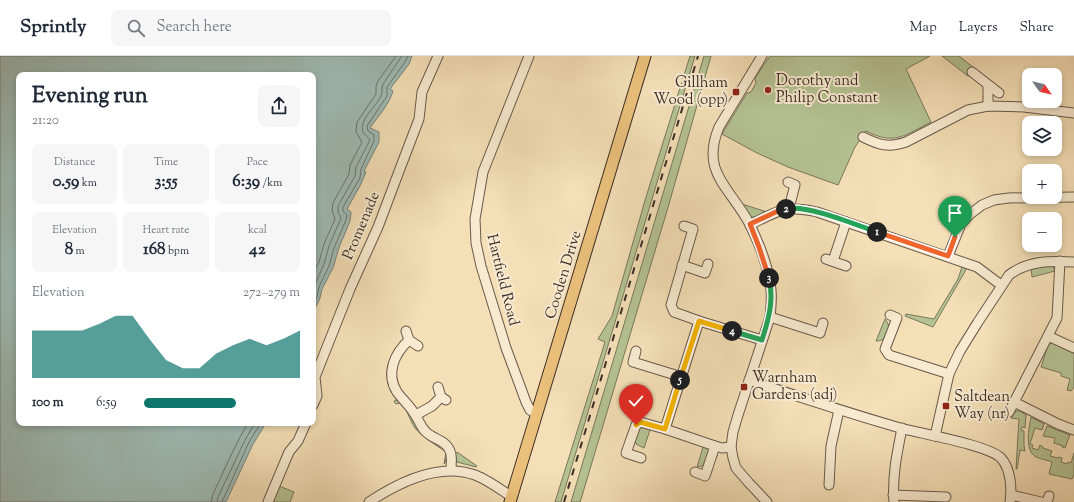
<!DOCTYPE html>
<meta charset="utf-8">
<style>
body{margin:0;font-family:"Sorts Mill Goudy",serif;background:#f6f6f7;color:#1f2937;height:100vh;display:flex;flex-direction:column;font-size:15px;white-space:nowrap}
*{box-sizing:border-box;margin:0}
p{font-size:13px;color:#747a83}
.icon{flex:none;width:22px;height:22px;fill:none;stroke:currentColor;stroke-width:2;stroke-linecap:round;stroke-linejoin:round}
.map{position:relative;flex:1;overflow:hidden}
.sheet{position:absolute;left:16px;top:16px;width:300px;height:354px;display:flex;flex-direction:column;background:#fff;border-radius:8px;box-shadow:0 2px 6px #0003}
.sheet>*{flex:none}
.needle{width:26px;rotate:124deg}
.buttons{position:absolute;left:1022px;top:12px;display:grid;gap:8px}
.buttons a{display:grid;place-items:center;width:40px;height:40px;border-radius:8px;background:#fff;box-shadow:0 2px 6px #0003;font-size:20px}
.pin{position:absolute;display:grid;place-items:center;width:34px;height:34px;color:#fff;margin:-41px -17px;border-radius:50% 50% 50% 0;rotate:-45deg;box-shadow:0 0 4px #0007}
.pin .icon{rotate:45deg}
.km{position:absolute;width:20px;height:20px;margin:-10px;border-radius:50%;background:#222;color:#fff;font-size:11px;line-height:20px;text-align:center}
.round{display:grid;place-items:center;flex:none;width:42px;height:42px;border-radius:8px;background:#f6f6f7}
.summary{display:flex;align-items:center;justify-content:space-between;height:68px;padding:0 16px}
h1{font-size:22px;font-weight:800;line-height:30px}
.figures{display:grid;grid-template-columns:repeat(3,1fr);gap:6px;height:68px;padding:4px 16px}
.figures div{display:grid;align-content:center;border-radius:8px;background:#f6f6f7;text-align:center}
.figures b{font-size:17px;font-weight:800}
.figures small{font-size:11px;font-weight:400}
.figures p{font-size:11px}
.chart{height:112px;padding:8px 16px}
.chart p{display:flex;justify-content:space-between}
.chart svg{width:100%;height:72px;margin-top:4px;fill:#0f766e;opacity:.7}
ul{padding:0 16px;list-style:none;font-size:13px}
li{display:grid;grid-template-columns:64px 48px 1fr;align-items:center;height:30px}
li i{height:10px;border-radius:5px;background:#0f766e}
header{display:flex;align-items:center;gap:24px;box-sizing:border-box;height:56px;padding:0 20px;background:#fff;border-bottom:1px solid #e0e1e3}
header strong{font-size:19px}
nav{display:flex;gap:22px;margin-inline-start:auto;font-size:14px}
.search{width:280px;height:36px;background:#f6f6f7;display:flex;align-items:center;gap:10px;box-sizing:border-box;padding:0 14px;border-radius:8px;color:#747a83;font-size:15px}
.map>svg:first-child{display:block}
.green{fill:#b5c393;stroke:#78785e}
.water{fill:#9ebbb5;stroke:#76837d}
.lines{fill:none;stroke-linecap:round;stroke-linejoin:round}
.shore{stroke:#6c746e;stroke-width:1}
.minor-casing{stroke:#695a4c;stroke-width:11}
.major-casing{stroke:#3b2e28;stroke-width:13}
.minor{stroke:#f8ead0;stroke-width:9}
.major{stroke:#eac07b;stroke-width:11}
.rail{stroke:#3b2e28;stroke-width:2;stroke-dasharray:7 7;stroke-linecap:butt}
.split-1-casing{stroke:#fff;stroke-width:8}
.split-2-casing{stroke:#fff;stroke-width:8}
.split-3-casing{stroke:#fff;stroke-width:8}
.split-4-casing{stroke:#fff;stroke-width:8}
.split-5-casing{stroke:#fff;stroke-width:8}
.split-6-casing{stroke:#fff;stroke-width:8}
.split-1{stroke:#f0652b;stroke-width:5}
.split-2{stroke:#22a559;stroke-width:5}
.split-3{stroke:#f0652b;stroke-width:5}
.split-4{stroke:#22a559;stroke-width:5}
.split-5{stroke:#f5b400;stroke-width:5}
.split-6{stroke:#f5b400;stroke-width:5}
.poi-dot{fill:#8f2418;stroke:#f8ead0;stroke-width:1.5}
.labels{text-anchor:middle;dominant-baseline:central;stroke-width:4;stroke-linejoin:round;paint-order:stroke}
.poi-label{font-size:15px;fill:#3b2e28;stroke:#f8ead0;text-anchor:start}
.street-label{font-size:15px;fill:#3b2e28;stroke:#f8ead0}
</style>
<header>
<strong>Sprintly</strong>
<div class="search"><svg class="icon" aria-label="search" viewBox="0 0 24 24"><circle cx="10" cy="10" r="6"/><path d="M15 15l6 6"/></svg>Search here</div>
<nav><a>Map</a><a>Layers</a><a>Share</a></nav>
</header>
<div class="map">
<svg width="1074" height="446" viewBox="0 0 1074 446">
<rect width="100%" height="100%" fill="#f4dfb6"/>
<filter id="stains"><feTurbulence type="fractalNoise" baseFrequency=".005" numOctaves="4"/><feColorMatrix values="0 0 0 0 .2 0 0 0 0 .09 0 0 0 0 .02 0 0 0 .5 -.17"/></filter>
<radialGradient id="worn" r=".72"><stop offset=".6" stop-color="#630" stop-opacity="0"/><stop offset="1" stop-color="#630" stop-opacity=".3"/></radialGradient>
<g class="green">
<polygon points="690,0 695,0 561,446 555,446 605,286 598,283 612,260 646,141"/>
<polygon points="704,0 711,0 669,148 582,440 580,446 571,446"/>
<path d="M770,0H930L906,13L931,66C905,79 895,90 866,75L855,91L838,129L788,111L757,97L722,78L747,37L751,36L756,27L755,22Z"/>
<polygon points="942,0 959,0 974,12 968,20"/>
<polygon points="742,148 767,156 757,161 751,161"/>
<polygon points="1050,208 1053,211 1055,215 1032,221 1031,211"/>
<polygon points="962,211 967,212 933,271 905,260 906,258 934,263 958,223"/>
<path d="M885,263C893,271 887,286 876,285Z"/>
<polygon points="1054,286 1074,295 1074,331 1071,335 1067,334 1070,323 1061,320 1061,317 1041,311 1047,292 1050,287"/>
<path d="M395,344H400L448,395L445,407L444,408L446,396C435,388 423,382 415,372C409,363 408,354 400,347L396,348L394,346Z"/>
<polygon points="1016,355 1020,355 1026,359 1025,372 1022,371 1021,374 1024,375 1024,389 1025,395 1020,394 1017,413 1016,413 1019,363 1011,362"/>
<path d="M1031,361L1044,368L1042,374L1035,372L1030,388L1033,389L1032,392L1038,394L1040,389L1043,391V392L1052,395L1050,400L1058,402L1059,401L1062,402L1061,406L1067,408L1068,406L1071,407L1074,397V418L1072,423L1049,418L1052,406C1047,404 1040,403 1036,401C1024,394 1029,372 1031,361Z"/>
<polygon points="1047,370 1070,379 1065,392 1062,391 1063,390 1054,387 1055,382 1043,380"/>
<polygon points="641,371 650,374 644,392 636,388 634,382 639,372"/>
<path d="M703,391L708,392L709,395C707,403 706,411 697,411Z"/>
<polygon points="457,396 477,410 476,411 457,406 455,398"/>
<polygon points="279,430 294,436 290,446 273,446"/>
</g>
<path class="water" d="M0,0H412L409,8L390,33L393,35C389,49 378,60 370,72L379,76V86L364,115L366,116L360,130L347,153L351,156L350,165L338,194V195L333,212L322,233L320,242L313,257V19H19V367H266L253,388L226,446H0Z"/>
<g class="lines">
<g class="shore">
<polyline points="313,217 319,206 324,188 335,163 332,154 333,147 349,118 350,109 362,86 356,76 357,66 376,38 376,30 378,25 396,0"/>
<path d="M313,233L324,208L329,190L341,162L338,156V150L355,120L356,111L370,84L363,76C359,63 376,51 381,40C383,36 381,32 383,28L402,0"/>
<polyline points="313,249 317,241 319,231 329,210 334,192 346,164 347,159 343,155 343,151 360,122 361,113 374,85 374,79 368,75 367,70 387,40 387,31 405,6 408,0"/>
<path d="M211,446C212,438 217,430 220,423C229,404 237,385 248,367"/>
<polyline points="217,446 218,441 245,384 255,367"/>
<polyline points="222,446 249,386 261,367"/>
</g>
<defs>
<g id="minor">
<polyline points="529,0 483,116 475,163 476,187 481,210 506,292 526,346 530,354 537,358"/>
<path d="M762,0L719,71C700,117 730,131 749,167C759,187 769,212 771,234C772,243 771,252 770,261L738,359L733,376L731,391L733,402L736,412L749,427L767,446"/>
<polyline points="972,16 999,37"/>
<polyline points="988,50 988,29"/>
<path d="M863,81C879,89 888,92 906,86L968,54L988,50L1024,51L1074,57"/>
<polyline points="788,126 795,129 789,152"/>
<path d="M750,169C778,154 786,149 817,156L977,211L1001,229"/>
<polyline points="684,170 693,173 671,249 674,256 699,265 762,284"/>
<polyline points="948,200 961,168 969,159 982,149 994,144 1009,142 1074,141"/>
<polyline points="826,203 846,210"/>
<polyline points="833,205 846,166"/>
<polyline points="682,209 705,217 708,208"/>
<polyline points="890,259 897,262 885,293 889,299 949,318"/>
<polyline points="770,261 820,277 823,267"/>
<polyline points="406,275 409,284 418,290"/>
<polyline points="1048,280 1074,292"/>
<path d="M409,284C395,297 385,317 397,336C402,343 409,349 414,357C420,365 421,374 430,379C437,384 445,385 449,393C453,399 451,407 451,414"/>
<polyline points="636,295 633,306 682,321"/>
<path d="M749,324C799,341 849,357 900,372C922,378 988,389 1001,402C1011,413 1012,433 1010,446"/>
<polyline points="438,331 441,341 446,344"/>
<polyline points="1014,346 1058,368 1074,374"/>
<polyline points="313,349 317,340 315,321 350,233 378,171 398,118 419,63 422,36 438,0"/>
<polyline points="1009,356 1057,262 1060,205"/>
<polyline points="416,359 432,350 441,341"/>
<polyline points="665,373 699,265"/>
<path d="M935,380L949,318L960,295L978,266L1009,219C1029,204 1051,205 1074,206"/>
<polyline points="641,402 626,397 636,369 640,366 665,373 715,390 722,392 731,391"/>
<polyline points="695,416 705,420 715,390"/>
<polyline points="829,429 831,390 839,354"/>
<polyline points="893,439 946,441"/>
<polyline points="1011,439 1041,446"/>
<polyline points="268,446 289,396 298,385 306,367"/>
<path d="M369,446C399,426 439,406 475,419C488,424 500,433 512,441"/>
<path d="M894,446C892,421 897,397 902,372"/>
<polyline points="1047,446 1049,440"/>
</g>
<polyline id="major" points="510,446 645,0"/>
</defs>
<use href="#minor" class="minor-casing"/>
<use href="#major" class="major-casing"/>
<use href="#minor" class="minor"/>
<use href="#major" class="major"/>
<polyline class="rail" points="564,446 698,0"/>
</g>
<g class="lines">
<defs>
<polyline id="split-1" points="877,176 948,200 955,181"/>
<path id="split-2" d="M786,153C807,148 856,169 877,176"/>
<polyline id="split-3" points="769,222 759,191 750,168 778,155 786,153"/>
<path id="split-4" d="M732,275L762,284C769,262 774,244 769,222"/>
<polyline id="split-5" points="680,324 699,265 732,275"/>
<polyline id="split-6" points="636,369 640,366 665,373 680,324"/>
</defs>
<use href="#split-1" class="split-1-casing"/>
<use href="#split-2" class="split-2-casing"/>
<use href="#split-3" class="split-3-casing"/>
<use href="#split-4" class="split-4-casing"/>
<use href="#split-5" class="split-5-casing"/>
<use href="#split-6" class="split-6-casing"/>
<use href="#split-1" class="split-1"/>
<use href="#split-2" class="split-2"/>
<use href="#split-3" class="split-3"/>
<use href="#split-4" class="split-4"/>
<use href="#split-5" class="split-5"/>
<use href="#split-6" class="split-6"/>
</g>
<g class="poi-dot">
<circle cx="768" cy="34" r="4"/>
<rect x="732" y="32" width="8" height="8" rx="2"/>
<rect x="740" y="327" width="8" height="8" rx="2"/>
<rect x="942" y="346" width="8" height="8" rx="2"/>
</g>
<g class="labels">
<g class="poi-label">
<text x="776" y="25">Dorothy and<tspan x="776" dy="17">Philip Constant</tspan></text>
<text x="728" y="27" text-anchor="end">Gillham<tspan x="728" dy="17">Wood (opp)</tspan></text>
<text x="752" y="322">Warnham<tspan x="752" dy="17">Gardens (adj)</tspan></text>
<text x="954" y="341">Saltdean<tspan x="954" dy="17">Way (nr)</tspan></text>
</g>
<g class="street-label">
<text transform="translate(362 170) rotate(-67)">Promenade</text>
<text transform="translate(564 219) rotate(-73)">Cooden Drive</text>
<text transform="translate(502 224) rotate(76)">Hartfield Road</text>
</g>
</g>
<rect width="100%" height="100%" filter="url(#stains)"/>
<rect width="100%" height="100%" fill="url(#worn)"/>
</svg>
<div class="buttons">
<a><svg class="needle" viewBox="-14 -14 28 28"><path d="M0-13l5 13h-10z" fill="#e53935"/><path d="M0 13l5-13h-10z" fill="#747a83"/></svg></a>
<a><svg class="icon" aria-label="layers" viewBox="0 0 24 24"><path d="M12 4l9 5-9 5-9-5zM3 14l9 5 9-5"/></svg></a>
<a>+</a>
<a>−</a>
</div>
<div class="pin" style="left:955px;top:181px;background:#1e9e55"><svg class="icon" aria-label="arrive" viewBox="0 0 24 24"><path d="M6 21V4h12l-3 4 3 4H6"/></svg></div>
<div class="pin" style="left:636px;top:369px;background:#d93025"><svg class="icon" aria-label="check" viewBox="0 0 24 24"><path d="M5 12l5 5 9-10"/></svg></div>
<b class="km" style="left:877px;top:176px">1</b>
<b class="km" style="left:786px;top:153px">2</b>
<b class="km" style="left:769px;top:222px">3</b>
<b class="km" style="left:732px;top:275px">4</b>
<b class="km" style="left:680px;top:324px">5</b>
<section class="sheet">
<div class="summary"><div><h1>Evening run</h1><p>21:20</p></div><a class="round"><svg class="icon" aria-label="share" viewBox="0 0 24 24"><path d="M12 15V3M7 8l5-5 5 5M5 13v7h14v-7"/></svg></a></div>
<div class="figures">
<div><p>Distance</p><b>0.59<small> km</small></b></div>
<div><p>Time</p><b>3:55</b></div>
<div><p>Pace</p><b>6:39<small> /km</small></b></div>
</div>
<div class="figures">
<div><p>Elevation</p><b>8<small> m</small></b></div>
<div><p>Heart rate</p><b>168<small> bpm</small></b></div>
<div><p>kcal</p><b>42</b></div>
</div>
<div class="chart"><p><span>Elevation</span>272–279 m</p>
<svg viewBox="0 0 160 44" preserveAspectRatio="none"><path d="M0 44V15L10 15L20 15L30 15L40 11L50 6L60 6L70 20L80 33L90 38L100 38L110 29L120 24L130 20L140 24L150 20L160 15V44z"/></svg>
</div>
<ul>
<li><b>100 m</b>6:59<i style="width:59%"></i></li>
</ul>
</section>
</div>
